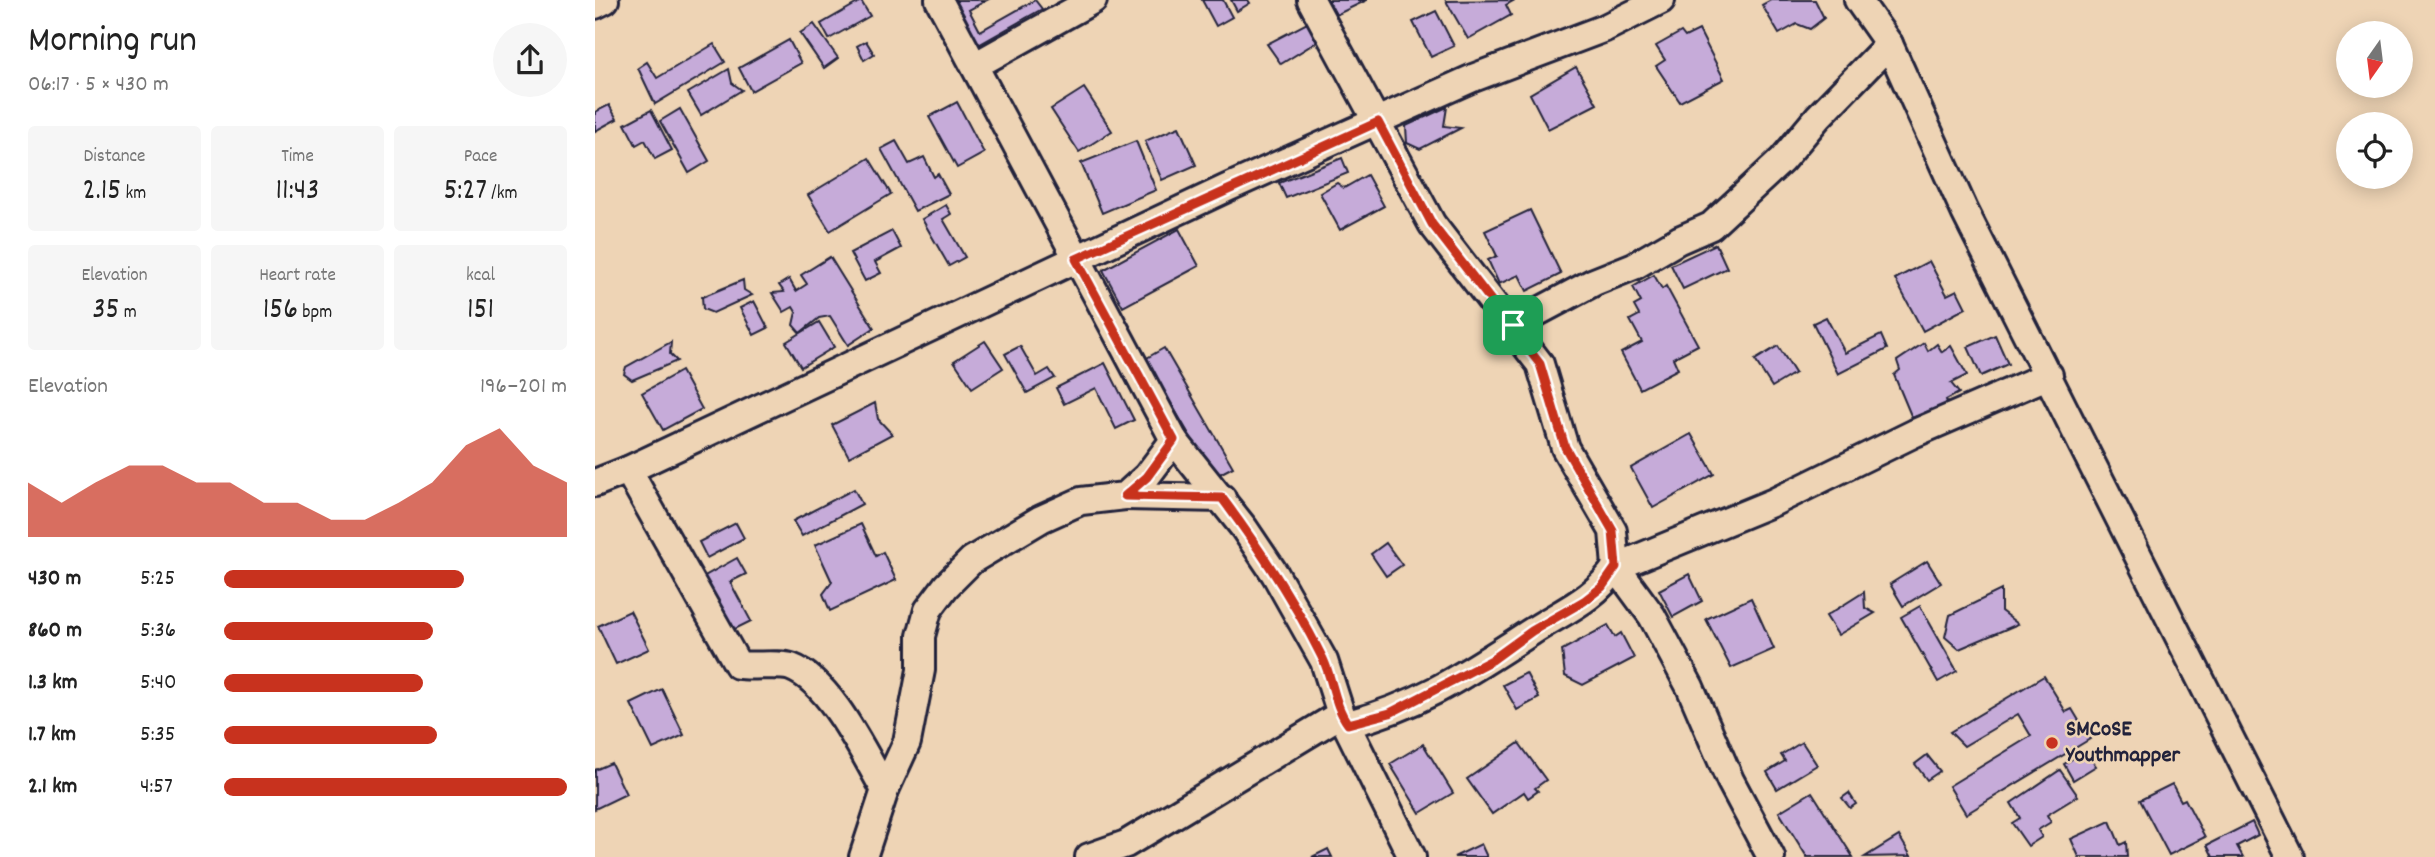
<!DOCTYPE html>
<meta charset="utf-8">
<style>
body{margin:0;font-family:Dekko,sans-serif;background:#f6f6f6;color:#222;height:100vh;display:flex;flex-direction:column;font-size:26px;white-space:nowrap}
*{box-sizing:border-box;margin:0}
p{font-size:23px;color:#767676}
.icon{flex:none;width:38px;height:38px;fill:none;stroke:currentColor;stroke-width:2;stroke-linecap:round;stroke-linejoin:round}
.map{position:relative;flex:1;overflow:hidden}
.panel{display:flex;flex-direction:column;background:#fff;width:595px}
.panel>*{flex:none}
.needle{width:46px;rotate:194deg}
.tools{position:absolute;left:1741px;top:21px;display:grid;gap:14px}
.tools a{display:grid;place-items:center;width:77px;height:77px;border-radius:50%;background:#fff;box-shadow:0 4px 18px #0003;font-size:35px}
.pin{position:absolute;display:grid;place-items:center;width:60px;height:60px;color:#fff;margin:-30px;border-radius:14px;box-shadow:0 4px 10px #0006}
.round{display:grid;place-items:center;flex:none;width:74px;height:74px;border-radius:37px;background:#f6f6f6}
.overview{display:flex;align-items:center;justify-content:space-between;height:119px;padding:0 28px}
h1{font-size:38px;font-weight:600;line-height:52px}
.figures{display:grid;grid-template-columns:repeat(3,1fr);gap:10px;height:119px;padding:7px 28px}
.figures div{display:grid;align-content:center;border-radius:7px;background:#f6f6f6;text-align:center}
.figures b{font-size:30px;font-weight:600}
.figures small{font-size:19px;font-weight:400}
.figures p{font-size:19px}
.chart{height:196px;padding:14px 28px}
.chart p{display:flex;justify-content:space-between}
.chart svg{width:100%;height:126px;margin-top:7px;fill:#c8321e;opacity:.7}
ul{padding:0 28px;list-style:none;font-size:23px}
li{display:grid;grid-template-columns:112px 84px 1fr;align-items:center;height:52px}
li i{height:18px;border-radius:9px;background:#c8321e}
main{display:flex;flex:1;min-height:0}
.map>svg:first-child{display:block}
.building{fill:#c6abd9;stroke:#22223b;stroke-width:2}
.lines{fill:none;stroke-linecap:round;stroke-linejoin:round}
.street-casing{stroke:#22223b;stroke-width:32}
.street{stroke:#eed4b5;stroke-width:26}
.route-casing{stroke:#fff;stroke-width:14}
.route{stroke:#c8321e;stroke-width:9}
.poi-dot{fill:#c8321e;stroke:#eed4b5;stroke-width:2.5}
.labels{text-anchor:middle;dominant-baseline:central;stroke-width:5;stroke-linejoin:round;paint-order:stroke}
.poi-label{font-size:23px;font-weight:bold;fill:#22223b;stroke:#eed4b5;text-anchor:start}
</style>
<main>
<section class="panel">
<div class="overview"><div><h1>Morning run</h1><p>06:17 · 5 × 430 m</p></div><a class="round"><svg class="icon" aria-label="share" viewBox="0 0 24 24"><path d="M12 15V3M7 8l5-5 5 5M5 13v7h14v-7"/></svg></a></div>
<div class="figures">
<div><p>Distance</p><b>2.15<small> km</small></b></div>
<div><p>Time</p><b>11:43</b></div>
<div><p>Pace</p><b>5:27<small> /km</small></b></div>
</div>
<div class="figures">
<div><p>Elevation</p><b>35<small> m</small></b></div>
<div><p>Heart rate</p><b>156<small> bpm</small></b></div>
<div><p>kcal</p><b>151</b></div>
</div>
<div class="chart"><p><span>Elevation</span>196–201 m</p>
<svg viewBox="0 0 160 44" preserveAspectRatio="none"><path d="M0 44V25L10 32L20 25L30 19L40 19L50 25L60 25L70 32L80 32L90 38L100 38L110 32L120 25L130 12L140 6L150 19L160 25V44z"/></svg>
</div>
<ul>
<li><b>430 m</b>5:25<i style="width:70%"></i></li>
<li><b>860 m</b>5:36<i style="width:61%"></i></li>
<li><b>1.3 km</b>5:40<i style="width:58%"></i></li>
<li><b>1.7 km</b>5:35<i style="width:62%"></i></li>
<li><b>2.1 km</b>4:57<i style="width:100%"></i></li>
</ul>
</section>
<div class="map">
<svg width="1840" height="857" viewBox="0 0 1840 857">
<rect width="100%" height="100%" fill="#eed4b5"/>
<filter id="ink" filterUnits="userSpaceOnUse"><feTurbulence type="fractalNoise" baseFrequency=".0143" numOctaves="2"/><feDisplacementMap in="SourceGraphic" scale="14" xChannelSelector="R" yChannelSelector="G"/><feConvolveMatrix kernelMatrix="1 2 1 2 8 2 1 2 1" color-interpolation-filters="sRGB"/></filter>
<g filter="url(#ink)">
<g class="building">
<polygon points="350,0 392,0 374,10 385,31 440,0 447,9 378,48"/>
<polygon points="607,0 628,0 637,17 621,26"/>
<polygon points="636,0 653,0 655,3 642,11"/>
<polygon points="733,0 772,0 741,15"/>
<polygon points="920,0 911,5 916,15 873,39 851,1"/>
<polygon points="1176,0 1220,0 1229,18 1215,29 1202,24 1184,34 1167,5"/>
<polygon points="266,1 275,16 234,39 226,24"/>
<polygon points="841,11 859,46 836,57 818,22"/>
<polygon points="714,22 723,41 686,64 672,44"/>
<polygon points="219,24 243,58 229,68 205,33"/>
<polygon points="1104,30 1129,79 1085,102 1061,66 1070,60 1061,46 1086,32 1090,37"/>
<polygon points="194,40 206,63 156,91 144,68"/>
<polygon points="271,41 279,54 269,60 262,46"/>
<polygon points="119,44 130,62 60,104 43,68 52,62 62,78"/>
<polygon points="981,67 1002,104 953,129 935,94"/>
<polygon points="134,69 137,83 147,90 106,115 93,93"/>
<polygon points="489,88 517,131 484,152 456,109"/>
<polygon points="362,102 389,153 362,168 334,117"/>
<polygon points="14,105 22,119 0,131 0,112"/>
<polygon points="852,107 849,126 866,128 825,149 812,143 811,126"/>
<polygon points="85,109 114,161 94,173 65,121"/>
<polygon points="56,110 77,150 60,159 50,140 41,145 30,124"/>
<polygon points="584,127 601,165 567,180 550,141"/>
<polygon points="301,141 314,164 329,157 339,177 343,174 354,194 320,211 286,149"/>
<polygon points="541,141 561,190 507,213 486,163"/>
<polygon points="274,158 296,194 235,231 213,195"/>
<polygon points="747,158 753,173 691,198 684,183"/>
<polygon points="772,175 789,206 745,230 725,193 742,183 749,188"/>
<polygon points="351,205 356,214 348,219 370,257 354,266 327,219"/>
<polygon points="935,210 966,274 932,291 924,275 904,284 893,260 902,256 890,231"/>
<polygon points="584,229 604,266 528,307 508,270"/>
<polygon points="297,231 306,248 280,262 286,273 270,281 255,253"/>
<polygon points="1121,244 1132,268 1088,289 1076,265"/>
<polygon points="235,257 279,328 253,345 235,316 224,318 205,333 198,325 201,312 198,307 189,312 177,293 189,292 184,285 194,279 201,291 212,284 206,275"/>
<polygon points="1334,261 1352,295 1362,290 1371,308 1328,331 1300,279"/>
<polygon points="1059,275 1067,289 1071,286 1103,345 1078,358 1083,369 1045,389 1026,353 1047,342 1035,320 1044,315 1039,306 1046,302 1038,287"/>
<polygon points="148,280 149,290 157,295 118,313 108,309 107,297"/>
<polygon points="159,301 173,328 159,335 145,308"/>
<polygon points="1231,317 1250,353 1286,335 1292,349 1243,374 1218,323"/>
<polygon points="224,322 239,347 206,367 191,342"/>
<polygon points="1400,335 1413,364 1386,376 1373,347"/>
<polygon points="390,341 408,368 377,388 359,361"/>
<polygon points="76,342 75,354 82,361 37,380 29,374 31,367"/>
<polygon points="1329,343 1333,351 1342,344 1347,352 1356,346 1372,375 1356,383 1364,393 1351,400 1353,405 1317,418 1299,375 1305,370 1302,361"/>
<polygon points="425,346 442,376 454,369 460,378 432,393 410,354"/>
<polygon points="1183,346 1200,373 1177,387 1160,360"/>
<polygon points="569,348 638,467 619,477 550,359"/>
<polygon points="510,363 539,420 521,429 501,388 469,404 461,388"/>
<polygon points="86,371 107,409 68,430 47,393"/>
<polygon points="280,403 283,419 297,434 254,457 237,425"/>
<polygon points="1096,434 1119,474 1058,508 1036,468"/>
<polygon points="259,489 267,504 207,536 198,521"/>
<polygon points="141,523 149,538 112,558 104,542"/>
<polygon points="266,524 281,556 288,552 301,580 235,611 228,594 237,582 220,545"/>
<polygon points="791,543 807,565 791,576 776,554"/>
<polygon points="142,558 151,574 135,582 156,621 138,630 108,577"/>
<polygon points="1332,561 1346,583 1308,606 1295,584"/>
<polygon points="1094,574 1107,601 1078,617 1064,590"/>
<polygon points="1406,590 1406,611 1423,624 1364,649 1350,637 1355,615"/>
<polygon points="1269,592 1270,608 1280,613 1243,635 1231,616"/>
<polygon points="1156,598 1179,649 1136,668 1111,619"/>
<polygon points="1325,606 1362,671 1343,682 1306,617"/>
<polygon points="35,611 54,649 21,664 3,626"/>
<polygon points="1013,625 1020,637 1026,633 1039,658 988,685 970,676 967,650"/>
<polygon points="931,673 944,698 922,710 908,685"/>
<polygon points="1449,676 1471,712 1477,709 1495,739 1371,814 1354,786 1436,736 1423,714 1369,746 1355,732"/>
<polygon points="67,689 89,735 58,749 36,704"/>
<polygon points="1207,742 1222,765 1182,789 1172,772 1190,761 1186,755"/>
<polygon points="924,743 951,780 940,788 943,791 933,798 929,792 897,814 872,779"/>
<polygon points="828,744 858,793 825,813 795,764"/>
<polygon points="1490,751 1501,766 1478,780 1469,764"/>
<polygon points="1332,755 1345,771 1332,780 1320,764"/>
<polygon points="16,763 31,794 0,809 0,770"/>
<polygon points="1465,770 1483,796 1452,815 1456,822 1443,830 1447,837 1433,846 1417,823 1425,818 1416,803"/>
<polygon points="1577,784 1586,801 1590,799 1610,837 1574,855 1545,800"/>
<polygon points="1217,792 1258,857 1212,857 1184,812"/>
<polygon points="1254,793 1261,804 1255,808 1247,798"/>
<polygon points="1515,821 1525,845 1531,842 1532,857 1484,857 1476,839"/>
<polygon points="1657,822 1663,835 1642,846 1648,857 1618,857 1612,845"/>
<polygon points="1304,836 1316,856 1270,857"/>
<polygon points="886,844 892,857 859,857"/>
<polygon points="733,849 737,857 717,857"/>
</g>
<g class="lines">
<defs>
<g id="street">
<polyline points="344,0 579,440 649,528 680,574 729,661 746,714 817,857"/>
<polyline points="716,0 837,224 945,364 970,448 1018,531 1021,567 1057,616 1095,687 1135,780 1176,857"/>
<polyline points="1263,0 1294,44 1370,212 1695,857"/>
<polyline points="0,5 10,0"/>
<polyline points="381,65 498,0"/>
<polyline points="918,325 999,282 1039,266 1084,240 1116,226 1187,160 1223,117 1294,44"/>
<path d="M33,470L143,665C157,667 185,663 196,667C236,682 269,754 290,790"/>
<polyline points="0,483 33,470 632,188 878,78 1010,28 1066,0"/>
<polyline points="530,496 627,498"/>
<path d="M753,724C827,705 874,672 936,632C968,611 999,600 1021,567L1179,502L1320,433L1454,375"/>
<polyline points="268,857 290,790 312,742 326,670 326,636 333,610 351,586 377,560 446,519 486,501 530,496 552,476 579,440"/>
<polyline points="494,857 531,844 746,714"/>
</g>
</defs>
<use href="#street" class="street-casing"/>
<use href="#street" class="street"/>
</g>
</g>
<g class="lines" filter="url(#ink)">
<defs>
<path id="route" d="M783,122L837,224L945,364L970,447L1018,531L1021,567L1007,587L989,601L937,631L897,660L795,713L753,724C739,705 738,680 728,659C700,602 665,549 627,498L530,496L552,477L579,440L481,259Z"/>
</defs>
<use href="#route" class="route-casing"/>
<use href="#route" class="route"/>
</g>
<circle class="poi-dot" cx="1457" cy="743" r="7"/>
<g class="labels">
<g class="poi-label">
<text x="1471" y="730">SMCoSE<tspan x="1471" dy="26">Youthmapper</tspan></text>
</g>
</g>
</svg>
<div class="tools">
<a><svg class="needle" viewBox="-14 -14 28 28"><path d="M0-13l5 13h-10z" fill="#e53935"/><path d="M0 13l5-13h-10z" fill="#767676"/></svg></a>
<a><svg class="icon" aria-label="locate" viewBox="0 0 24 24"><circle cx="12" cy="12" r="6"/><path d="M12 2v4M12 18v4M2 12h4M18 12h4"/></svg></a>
</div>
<div class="pin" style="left:918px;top:325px;background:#1e9e55"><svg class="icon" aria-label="arrive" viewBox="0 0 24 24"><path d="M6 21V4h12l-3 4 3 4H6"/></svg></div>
</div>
</main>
